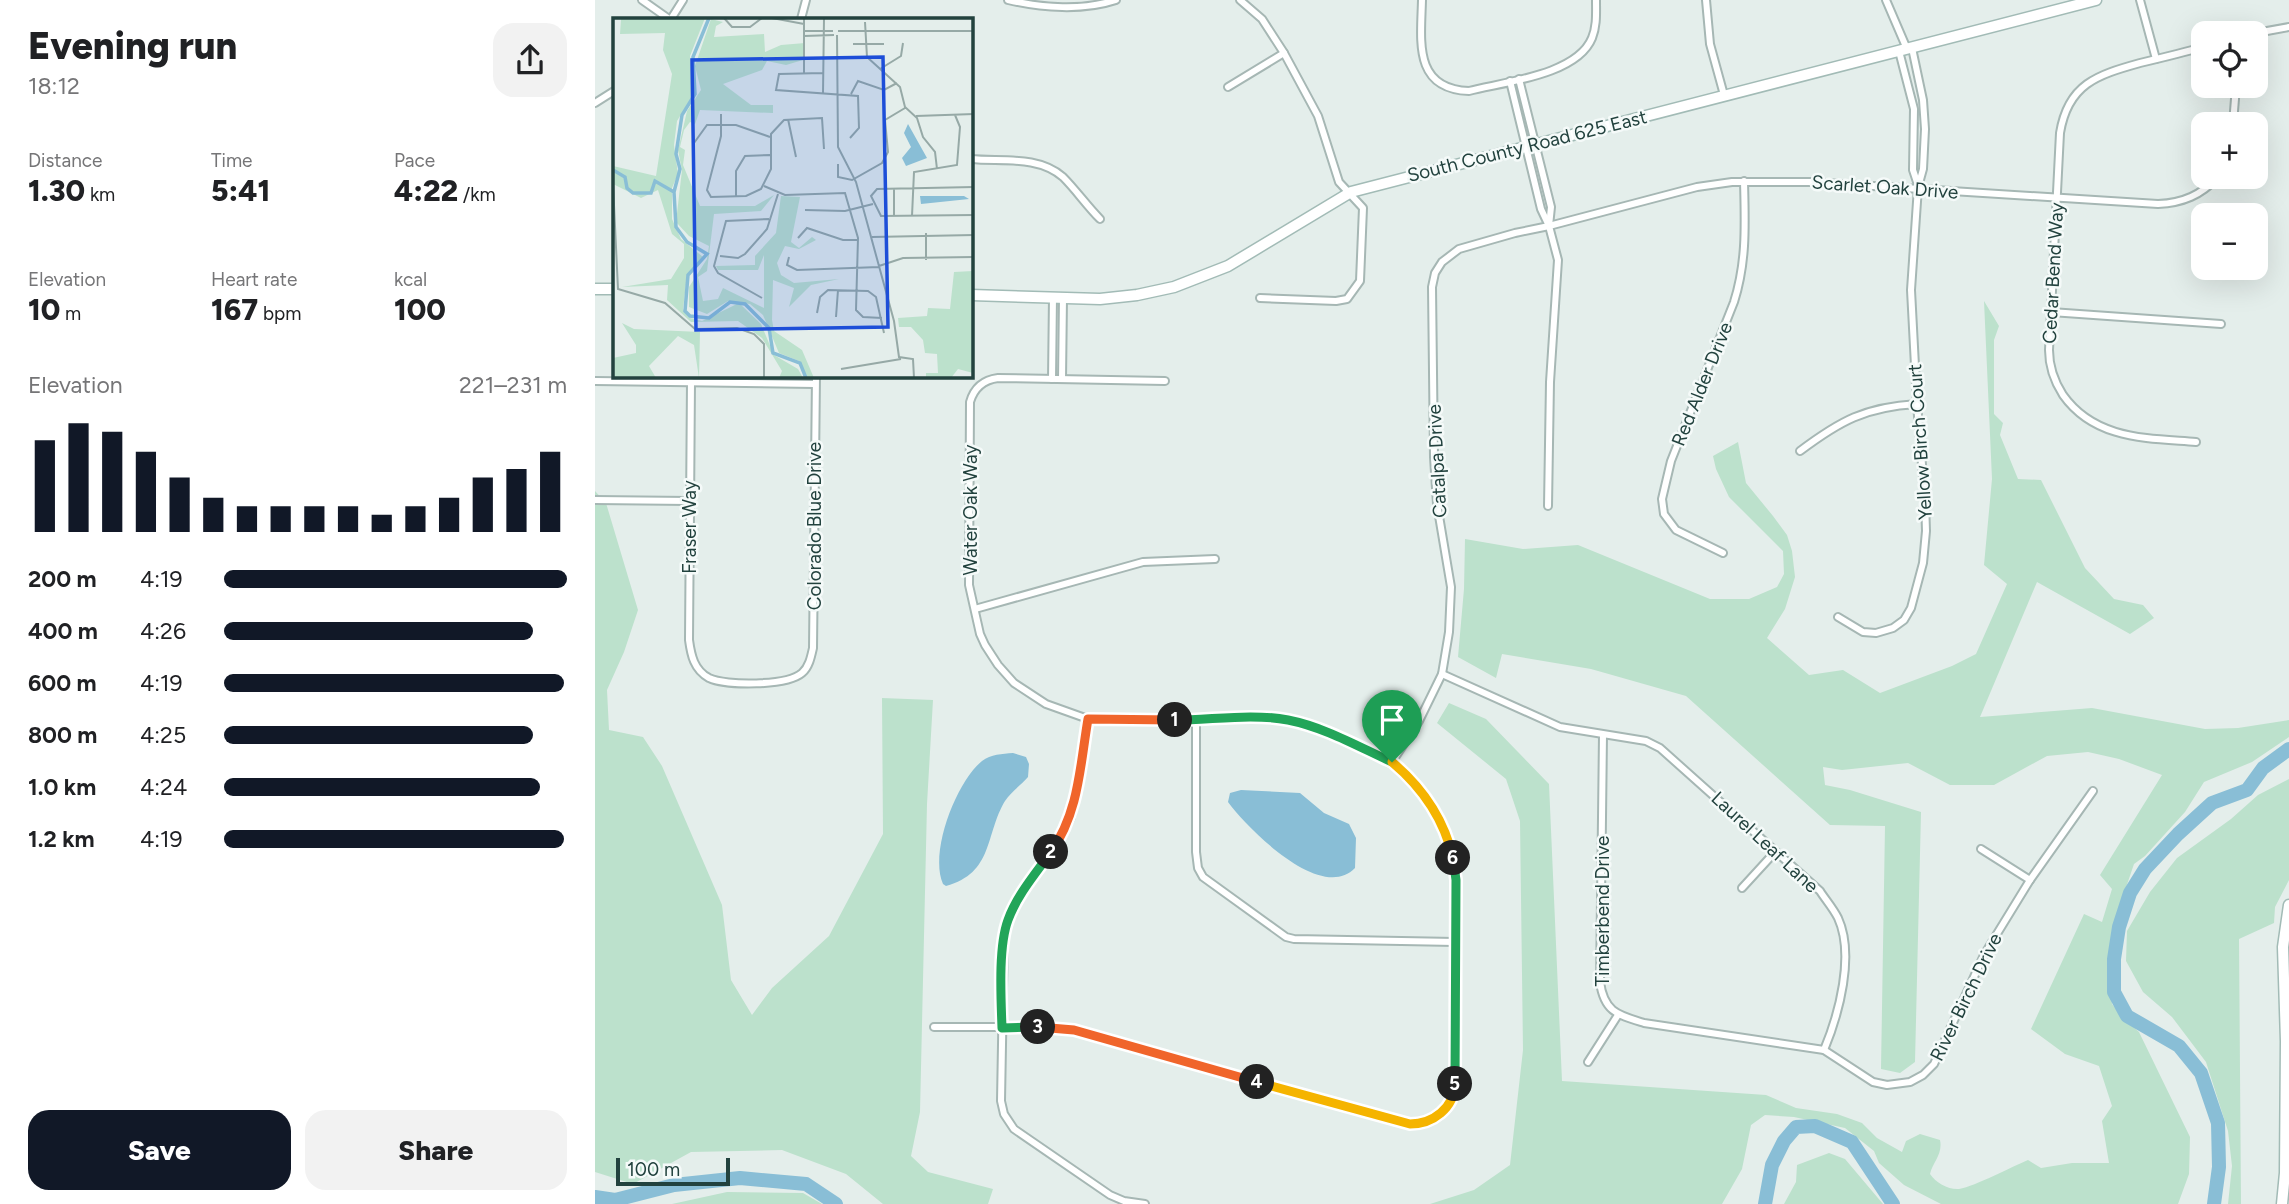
<!DOCTYPE html>
<meta charset="utf-8">
<style>
body{margin:0;font-family:Figtree,sans-serif;background:#f2f2f2;color:#202124;height:100vh;display:flex;flex-direction:column;font-size:26px;white-space:nowrap}
*{box-sizing:border-box;margin:0}
p{font-size:23px;color:#757577}
.icon{flex:none;width:38px;height:38px;fill:none;stroke:currentColor;stroke-width:2;stroke-linecap:round;stroke-linejoin:round}
.map{position:relative;flex:1;overflow:hidden}
.details{display:flex;flex-direction:column;background:#fff;width:595px}
.details>*{flex:none}
.controls{position:absolute;left:1596px;top:21px;display:grid;gap:14px}
.controls a{display:grid;place-items:center;width:77px;height:77px;border-radius:14px;background:#fff;box-shadow:0 7px 28px #0002;font-size:35px}
.scale{position:absolute;left:21px;bottom:18px;width:114px;box-sizing:border-box;padding-left:7px;border:4px solid #22423e;border-top:0;font-size:19px;line-height:24px;white-space:nowrap;color:#22423e;-webkit-text-stroke:5px #f5faf9;paint-order:stroke}
.pin{position:absolute;display:grid;place-items:center;width:60px;height:60px;color:#fff;margin:-72px -30px;border-radius:50% 50% 50% 0;rotate:-45deg;box-shadow:0 0 7px #0007}
.pin .icon{rotate:45deg}
.km{position:absolute;width:35px;height:35px;margin:-18px;border-radius:50%;background:#222;color:#fff;font-size:19px;line-height:35px;text-align:center}
.round{display:grid;place-items:center;flex:none;width:74px;height:74px;border-radius:21px;background:#f2f2f2}
.summary{display:flex;align-items:center;justify-content:space-between;height:119px;padding:0 28px}
h1{font-size:38px;font-weight:800;line-height:52px}
.figures{display:grid;grid-template-columns:repeat(3,1fr);gap:10px;height:119px;padding:7px 28px}
.figures div{display:grid;align-content:center}
.figures b{font-size:30px;font-weight:800}
.figures small{font-size:19px;font-weight:400}
.figures p{font-size:19px}
.chart{height:196px;padding:14px 28px}
.chart p{display:flex;justify-content:space-between}
.chart svg{width:100%;height:126px;margin-top:7px;stroke:#111827;stroke-width:6}
.action{display:flex;gap:14px;margin-top:auto;padding:14px 28px}
.action a{flex:1;height:80px;border-radius:21px;background:#111827;color:#fff;font-size:28px;font-weight:800;line-height:80px;text-align:center}
.action a+a{background:#f2f2f2;color:#202124}
ul{padding:0 28px;list-style:none;font-size:23px}
li{display:grid;grid-template-columns:112px 84px 1fr;align-items:center;height:52px}
li i{height:18px;border-radius:9px;background:#111827}
main{display:flex;flex:1;min-height:0}
.map>svg:first-child{display:block}
.green{fill:#bce1cc}
.water{fill:#89bed6}
.lines{fill:none;stroke-linecap:round;stroke-linejoin:round}
.river{stroke:#89bed6;stroke-width:14}
.street-casing{stroke:#a6b7b4;stroke-width:10}
.secondary-casing{stroke:#a2bbb6;stroke-width:13}
.street{stroke:#fff;stroke-width:6}
.secondary{stroke:#fff;stroke-width:10}
.split-1-casing{stroke:#fff;stroke-width:14}
.split-2-casing{stroke:#fff;stroke-width:14}
.split-3-casing{stroke:#fff;stroke-width:14}
.split-4-casing{stroke:#fff;stroke-width:14}
.split-5-casing{stroke:#fff;stroke-width:14}
.split-6-casing{stroke:#fff;stroke-width:14}
.split-7-casing{stroke:#fff;stroke-width:14}
.split-1{stroke:#22a559;stroke-width:9}
.split-2{stroke:#f0652b;stroke-width:9}
.split-3{stroke:#22a559;stroke-width:9}
.split-4{stroke:#f0652b;stroke-width:9}
.split-5{stroke:#f5b400;stroke-width:9}
.split-6{stroke:#22a559;stroke-width:9}
.split-7{stroke:#f5b400;stroke-width:9}
.labels{text-anchor:middle;dominant-baseline:central;stroke-width:5;stroke-linejoin:round;paint-order:stroke}
.street-label{font-size:19px;fill:#22423e;stroke:#f5faf9}
.inset-river{fill:none;stroke:#89bed6;stroke-width:3.5}
.inset-road{fill:none;stroke:#96a9a6;stroke-width:2}
.view{fill:#1d4ed8;fill-opacity:0.15;stroke:#1d4ed8;stroke-width:3.5}
.inset-edge{fill:none;stroke:#22423e;stroke-width:3.5}
</style>
<main>
<section class="details">
<div class="summary"><div><h1>Evening run</h1><p>18:12</p></div><a class="round"><svg class="icon" aria-label="share" viewBox="0 0 24 24"><path d="M12 15V3M7 8l5-5 5 5M5 13v7h14v-7"/></svg></a></div>
<div class="figures">
<div><p>Distance</p><b>1.30<small> km</small></b></div>
<div><p>Time</p><b>5:41</b></div>
<div><p>Pace</p><b>4:22<small> /km</small></b></div>
</div>
<div class="figures">
<div><p>Elevation</p><b>10<small> m</small></b></div>
<div><p>Heart rate</p><b>167<small> bpm</small></b></div>
<div><p>kcal</p><b>100</b></div>
</div>
<div class="chart"><p><span>Elevation</span>221–231 m</p>
<svg viewBox="0 0 160 44" preserveAspectRatio="none"><path d="M5 44V12M15 44V6M25 44V9M35 44V16M45 44V25M55 44V32M65 44V35M75 44V35M85 44V35M95 44V35M105 44V38M115 44V35M125 44V32M135 44V25M145 44V22M155 44V16"/></svg>
</div>
<ul>
<li><b>200 m</b>4:19<i style="width:100%"></i></li>
<li><b>400 m</b>4:26<i style="width:90%"></i></li>
<li><b>600 m</b>4:19<i style="width:99%"></i></li>
<li><b>800 m</b>4:25<i style="width:90%"></i></li>
<li><b>1.0 km</b>4:24<i style="width:92%"></i></li>
<li><b>1.2 km</b>4:19<i style="width:99%"></i></li>
</ul>
<div class="action"><a>Save</a><a>Share</a></div>
</section>
<div class="map">
<svg width="1694" height="1204" viewBox="0 0 1694 1204">
<rect width="100%" height="100%" fill="#e4eeeb"/>
<g class="green">
<path d="M1389,301L1404,326L1399,340V414L1408,423L1405,435L1423,479L1446,480L1490,568L1519,599L1548,605L1559,618L1535,634L1442,582L1385,717L1497,708L1610,729L1643,728L1694,720V737L1657,762L1609,782L1590,812L1550,856L1539,864L1523,911L1514,948L1517,1004L1528,1018L1544,1032L1595,1137L1594,1174L1583,1204H1346L1309,1185L1284,1163L1279,1151L1250,1128L1199,1117L1170,1115L1156,1125L1147,1169L1127,1204H835L879,1190L915,1165L928,1050L925,821L911,779L842,723L854,703L891,719L954,784L967,1081L1171,1095L1201,1108L1242,1114L1267,1123L1282,1138L1307,1152L1311,1141L1325,1134L1345,1140C1348,1154 1338,1162 1335,1174C1341,1183 1354,1190 1364,1189C1381,1186 1416,1167 1433,1160L1446,1168L1477,1163H1514L1507,1121L1517,1106L1504,1066L1470,1054L1436,1029L1489,914L1507,922L1517,889L1505,875L1567,775L1524,759L1493,752L1452,756L1399,785H1355L1313,763L1247,770L1228,767L1230,785L1255,790L1326,812L1320,1062L1305,1073L1286,1069L1290,826L1235,825L1091,696L996,669L907,654L901,678L863,657L869,589L870,539L928,549L983,545L1115,599H1154L1182,587L1189,574L1188,551L1134,497L1121,469L1118,456L1143,442L1151,483L1178,516L1192,535L1197,551L1200,577L1190,609L1172,638L1214,675L1248,670L1285,693L1357,666L1381,654L1412,584L1389,565L1397,479Z"/>
<polygon points="0,491 11,503 43,610 29,652 12,690 14,730 48,737 67,766 127,905 136,980 157,1015 177,988 234,936 288,834 287,698 338,700 332,804 325,1112 316,1156 333,1172 398,1189 393,1204 288,1204 251,1174 187,1150 96,1152 38,1184 0,1172"/>
<polygon points="1694,779 1694,880 1680,907 1679,923 1644,939 1646,1204 1633,1204 1637,1166 1633,1131 1611,1062 1577,1017 1548,992 1531,961 1532,931 1555,892 1582,858 1636,819 1663,795"/>
<polygon points="1234,1153 1250,1159 1288,1204 1189,1204 1201,1182 1202,1165"/>
<polygon points="132,1192 208,1193 227,1204 77,1204"/>
</g>
<g class="water">
<path d="M418,753L431,757L434,764L433,777C426,785 416,792 410,801C390,834 399,873 351,886L348,884C334,853 361,782 387,761C396,754 407,754 418,753Z"/>
<path d="M646,790L705,793L729,813L754,824L761,838L760,868C726,903 653,829 633,802L635,793Z"/>
</g>
<g class="lines">
<g class="river">
<polyline points="0,1197 20,1200 79,1185 145,1178 211,1184 241,1204"/>
<polyline points="1170,1204 1177,1165 1189,1141 1201,1127 1220,1126 1257,1142 1298,1204"/>
<polyline points="1619,1204 1624,1167 1623,1123 1606,1073 1584,1046 1532,1016 1519,992 1519,959 1524,927 1535,893 1550,869 1583,834 1617,803 1652,790 1668,768 1694,749"/>
</g>
<defs>
<g id="street">
<polyline points="47,0 74,19"/>
<path d="M413,0C447,8 488,11 521,0"/>
<polyline points="645,0 667,19 689,53 723,116 744,182 768,208 765,281 752,299 741,301 665,298"/>
<path d="M827,0C826,41 818,89 874,91C909,82 982,75 997,38C1002,26 1001,13 1001,0"/>
<polyline points="1111,0 1115,44 1129,95"/>
<polyline points="1291,0 1312,49"/>
<polyline points="1545,0 1561,59"/>
<polyline points="76,19 88,0"/>
<polyline points="206,19 211,0"/>
<polyline points="1661,33 1694,27"/>
<polyline points="1304,51 1319,109 1318,170 1323,185"/>
<polyline points="924,79 956,207 954,226"/>
<polyline points="915,81 946,209 954,226 963,260 955,382 953,506"/>
<polyline points="633,87 689,53"/>
<polyline points="0,103 19,91"/>
<polyline points="1638,124 1641,86"/>
<path d="M376,159C406,162 443,155 468,177C481,190 492,206 505,219"/>
<polyline points="1456,312 1626,324"/>
<polyline points="457,379 458,297"/>
<polyline points="467,379 468,298"/>
<polyline points="0,381 220,384"/>
<path d="M96,382L94,640C96,655 99,670 114,678C131,686 192,686 207,673C214,667 216,657 218,648L221,376"/>
<path d="M1601,442C1552,438 1500,440 1468,395C1459,381 1454,367 1454,350L1465,133C1473,84 1502,75 1545,63C1566,58 1587,53 1608,47"/>
<path d="M1205,451C1245,421 1270,407 1322,404"/>
<polyline points="0,500 94,501"/>
<path d="M1128,553L1081,530L1069,514L1067,499L1076,461L1139,302C1152,261 1150,223 1149,181"/>
<polyline points="380,609 548,562 620,559"/>
<polyline points="1243,617 1268,632 1281,633 1298,628 1309,620 1316,608 1328,563 1331,531 1330,501 1322,404 1316,290 1323,187 1328,169 1330,129 1328,100 1317,48"/>
<path d="M847,674L965,727L1051,741L1065,748L1225,891C1230,899 1238,908 1243,918C1260,955 1244,1014 1229,1050"/>
<polyline points="493,719 476,817 467,836 420,905 409,932 406,1101 409,1114 419,1129 515,1195 529,1201 550,1204"/>
<polyline points="601,720 601,852 603,868 608,877 691,937 699,939 860,942"/>
<path d="M1008,735L1005,982C1009,1012 1023,1015 1049,1023L1229,1050L1278,1082L1292,1085L1315,1082L1328,1075L1339,1064L1389,955L1435,880L1498,791"/>
<path d="M797,762L824,721L847,674L854,632L856,587L842,504L839,457L837,287L840,273L847,262L864,249L920,233L954,226L1102,187L1137,182H1215L1563,204C1588,203 1606,195 1623,177"/>
<polyline points="1386,849 1435,880"/>
<polyline points="1147,888 1180,852"/>
<path d="M339,1027H457L479,1030L709,1096L815,1124C835,1124 850,1114 858,1096L861,880L852,836L834,801L817,780L797,762L770,750L718,727L679,718L493,719L451,704L419,683L403,665L390,645L385,634L374,585L375,402C379,388 388,380 403,378L570,381"/>
<polyline points="993,1062 1023,1015"/>
</g>
<g id="secondary">
<polyline points="0,289 19,289"/>
<polyline points="376,295 505,299 542,295 579,287 633,266 756,192 1501,0"/>
<polyline points="1687,1204 1690,1173 1691,1041 1688,947 1694,905"/>
</g>
</defs>
<use href="#street" class="street-casing"/>
<use href="#secondary" class="secondary-casing"/>
<use href="#street" class="street"/>
<use href="#secondary" class="secondary"/>
</g>
<g class="lines">
<defs>
<path id="split-1" d="M580,720C617,720 656,713 693,720C729,727 764,747 797,762"/>
<path id="split-2" d="M456,852C484,812 485,766 493,719L580,720"/>
<path id="split-3" d="M443,1027L407,1028C406,998 403,947 413,920C422,895 441,873 456,852"/>
<polyline id="split-4" points="443,1027 479,1030 662,1082"/>
<path id="split-5" d="M662,1082L815,1124C838,1124 859,1108 860,1084"/>
<polyline id="split-6" points="858,858 861,880 860,1084"/>
<path id="split-7" d="M797,762C828,788 849,819 858,858"/>
</defs>
<use href="#split-1" class="split-1-casing"/>
<use href="#split-2" class="split-2-casing"/>
<use href="#split-3" class="split-3-casing"/>
<use href="#split-4" class="split-4-casing"/>
<use href="#split-5" class="split-5-casing"/>
<use href="#split-6" class="split-6-casing"/>
<use href="#split-7" class="split-7-casing"/>
<use href="#split-1" class="split-1"/>
<use href="#split-2" class="split-2"/>
<use href="#split-3" class="split-3"/>
<use href="#split-4" class="split-4"/>
<use href="#split-5" class="split-5"/>
<use href="#split-6" class="split-6"/>
<use href="#split-7" class="split-7"/>
</g>
<g class="labels">
<g class="street-label">
<text transform="translate(932 146) rotate(-14)">South County Road 625 East</text>
<text transform="translate(1290 187) rotate(4)">Scarlet Oak Drive</text>
<text transform="translate(1458 273) rotate(-87)">Cedar Bend Way</text>
<text transform="translate(1107 384) rotate(-68)">Red Alder Drive</text>
<text transform="translate(1325 442) rotate(-94)">Yellow Birch Court</text>
<text transform="translate(842 461) rotate(-93)">Catalpa Drive</text>
<text transform="translate(375 510) rotate(-90)">Water Oak Way</text>
<text transform="translate(219 526) rotate(-90)">Colorado Blue Drive</text>
<text transform="translate(94 527) rotate(-90)">Fraser Way</text>
<text transform="translate(1170 842) rotate(43)">Laurel Leaf Lane</text>
<text transform="translate(1007 911) rotate(-90)">Timberbend Drive</text>
<text transform="translate(1371 997) rotate(-64)">River Birch Drive</text>
</g>
</g>
<g transform="translate(18 18)">
<rect width="360" height="360" fill="#e4eeeb"/>
<path d="M92,0L77,38L81,75L64,103L61,127L65,156L59,170V201L68,221L90,239L74,258L70,291L77,300L89,303L126,285L148,306L161,337L185,351L190,360H166L169,353L149,320L125,303L78,304L54,282L55,267L9,269L58,261L71,240V226L59,216L45,172L28,180L0,166V148L43,158L59,56L50,32L52,15L7,16L8,1ZM98,1L110,4L103,8L101,19L151,16L152,34L168,27L192,25L190,42L173,47L154,43L149,52L110,66L138,87H160V95L87,92L82,106L77,104L71,112L67,129L72,132L70,147L87,188H142L161,177L148,193L101,196L94,253L85,259L90,283L105,281L110,270L151,290V237L145,252H105L103,248L142,247V238L163,215L168,178L187,179L178,224L186,230L199,219L203,222L186,231L172,228L164,245L168,257L181,265L226,261L198,267L176,289L181,270L160,262L159,302L161,313L189,332L201,360H195L186,343L166,335L150,297L137,286L115,283L94,296L76,289V269L94,241L96,228L76,218L63,204L69,152L65,132L74,93L88,72L82,48ZM360,253V355L345,351L338,360H313V355H325L324,336L312,335L310,322L298,309H286L285,300L314,298L315,290L337,291L341,254ZM9,305L21,311L87,314L86,360L81,327L65,318L36,348L43,360H0V340L23,335V327Z" fill="#bce1cc"/>
<path d="M295,106L314,140L293,148L289,140L298,129L291,115ZM307,178H351L356,181L308,186Z" fill="#89bed6"/>
<path class="inset-river" d="M96,0L80,39L82,76L69,97L63,136L67,151L61,174L63,209L74,224L94,236L75,257L72,293L77,298L96,300L117,284L132,286L156,310L160,335L187,345L193,360M0,152L12,159L14,170L20,175H38L42,163L61,174"/>
<path class="inset-road" d="M111,0L119,9H137L149,0M159,0L191,6M239,0H280M252,4L254,39L287,69L292,89L304,100L310,119L322,134L324,151M191,13H220M225,13H361M224,17L225,129L243,164L281,303L286,339L300,341L301,360M191,18L221,17M240,26H271M267,51L288,38L290,25M191,55V0M210,55L166,56L163,72L245,78L246,110L237,120M210,75L211,0M238,76L245,63L271,72L284,65M108,96V118L94,172L98,179L133,178L148,171L158,151V116L171,102L209,100L211,131M303,98L361,96M175,101L183,139M225,146V159L239,162L269,145L275,134L272,102L292,90M80,148L81,125L94,107H123L157,119M0,166L5,271L52,285L82,311L124,310L141,316L151,326V360M151,168L172,177L232,175L245,220L243,292L250,299L269,300M361,169L264,171L258,178L268,198L361,197M281,170V198M123,179V153L132,138L157,137M192,192L232,193L260,186M299,198L301,154L344,147L347,109L342,97M313,215V242M259,219L361,217M185,220L194,210L230,222H245M107,238L125,240L132,236L154,211L165,176M176,239L174,247L184,252L266,249M266,248L290,240L361,239M149,280L105,255L101,248L113,203L156,201M204,295L207,279L215,272L255,273L263,279L271,315M223,299L225,272M228,351L288,341"/>
<path class="view" d="M270,39L275,309L83,312L79,42Z"/>
<rect width="360" height="360" class="inset-edge"/>
</g>
</svg>
<div class="controls">
<a><svg class="icon" aria-label="locate" viewBox="0 0 24 24"><circle cx="12" cy="12" r="6"/><path d="M12 2v4M12 18v4M2 12h4M18 12h4"/></svg></a>
<a>+</a>
<a>−</a>
</div>
<div class="scale">100 m</div>
<div class="pin" style="left:797px;top:762px;background:#1e9e55"><svg class="icon" aria-label="arrive" viewBox="0 0 24 24"><path d="M6 21V4h12l-3 4 3 4H6"/></svg></div>
<b class="km" style="left:580px;top:720px">1</b>
<b class="km" style="left:456px;top:852px">2</b>
<b class="km" style="left:443px;top:1027px">3</b>
<b class="km" style="left:662px;top:1082px">4</b>
<b class="km" style="left:860px;top:1084px">5</b>
<b class="km" style="left:858px;top:858px">6</b>
</div>
</main>
